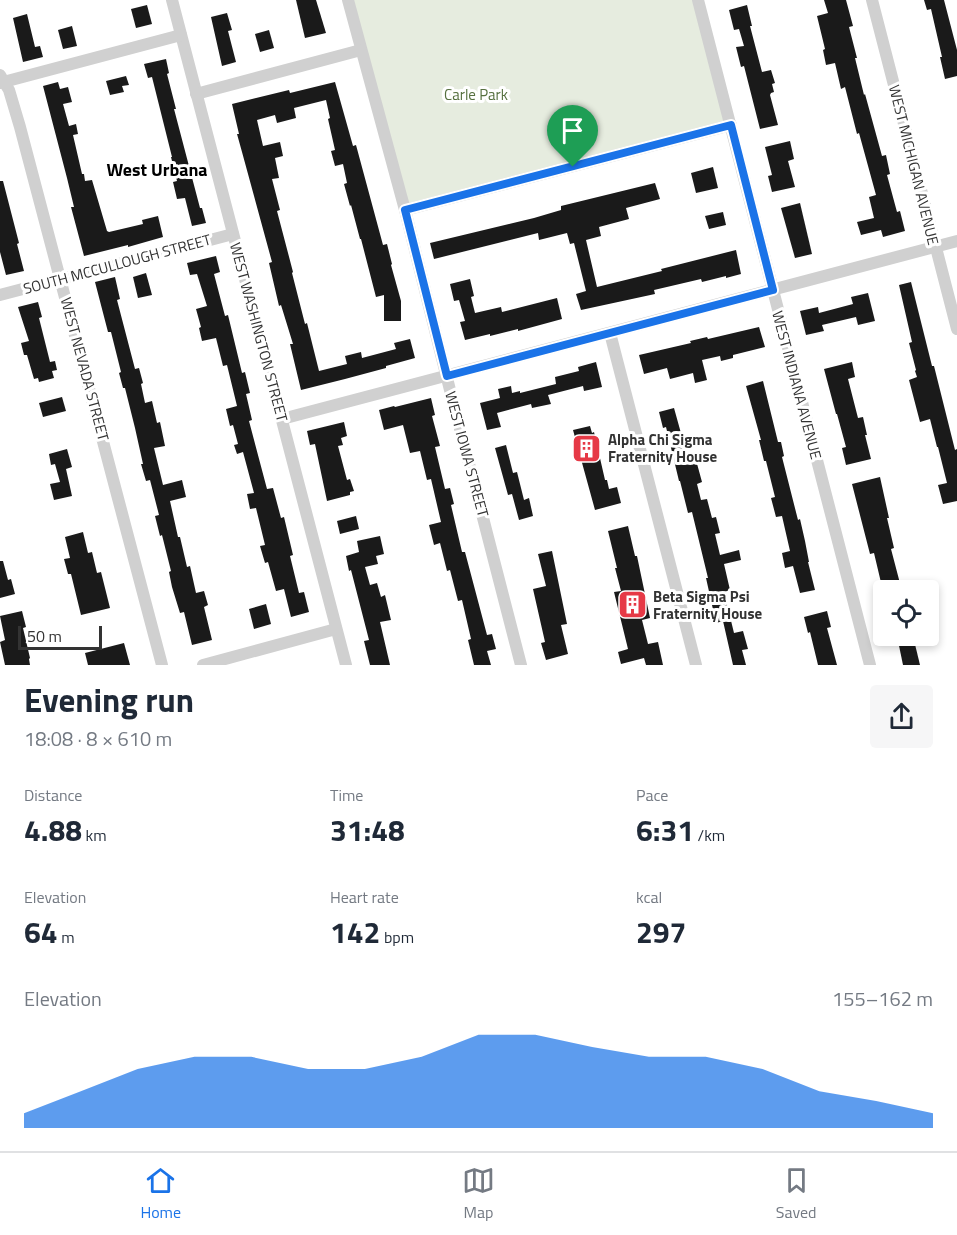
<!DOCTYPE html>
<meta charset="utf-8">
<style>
body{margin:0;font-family:"Titillium Web",sans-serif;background:#f6f6f7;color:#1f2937;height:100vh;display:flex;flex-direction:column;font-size:22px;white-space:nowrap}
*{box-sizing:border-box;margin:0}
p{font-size:20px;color:#747a83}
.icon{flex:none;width:33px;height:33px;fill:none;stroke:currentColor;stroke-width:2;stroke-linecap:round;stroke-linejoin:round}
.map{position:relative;height:665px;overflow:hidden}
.side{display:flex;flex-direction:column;background:#fff;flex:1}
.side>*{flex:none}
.fabs{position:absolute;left:873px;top:580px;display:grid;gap:12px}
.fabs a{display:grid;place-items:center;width:66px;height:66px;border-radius:6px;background:#fff;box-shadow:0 3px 9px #0003;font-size:30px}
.scale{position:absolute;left:18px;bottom:15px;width:84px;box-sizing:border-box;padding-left:6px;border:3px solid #333;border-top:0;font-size:16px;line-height:21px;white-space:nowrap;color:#333;-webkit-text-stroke:4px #fff;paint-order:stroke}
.pin{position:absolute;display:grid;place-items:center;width:51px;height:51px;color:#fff;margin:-62px -26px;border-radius:50% 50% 50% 0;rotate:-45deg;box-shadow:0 0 6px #0007}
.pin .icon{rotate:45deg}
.round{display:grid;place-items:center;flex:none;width:63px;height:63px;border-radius:6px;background:#f6f6f7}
.headline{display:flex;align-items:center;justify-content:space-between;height:102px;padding:0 24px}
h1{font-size:33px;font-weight:700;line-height:45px}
.figures{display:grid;grid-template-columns:repeat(3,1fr);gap:9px;height:102px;padding:6px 24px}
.figures div{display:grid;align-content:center}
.figures b{font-size:30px;font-weight:700}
.figures small{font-size:16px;font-weight:400}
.figures p{font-size:16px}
.chart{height:168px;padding:12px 24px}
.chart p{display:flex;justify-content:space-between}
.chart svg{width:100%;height:108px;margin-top:6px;fill:#1a73e8;opacity:.7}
.menu{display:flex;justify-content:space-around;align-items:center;height:84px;border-top:2px solid #e0e1e3;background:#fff;font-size:16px;color:#747a83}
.menu a{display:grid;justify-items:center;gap:3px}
.menu .current{color:#1a73e8}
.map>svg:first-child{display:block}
.green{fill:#e6ecdf}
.building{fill:#1a1a1a}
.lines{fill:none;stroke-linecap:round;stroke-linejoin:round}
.street{stroke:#d0d0d0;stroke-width:12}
.route-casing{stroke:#fff;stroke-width:12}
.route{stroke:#1a73e8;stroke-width:8}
.labels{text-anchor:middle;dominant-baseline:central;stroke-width:6;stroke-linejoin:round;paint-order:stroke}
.park-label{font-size:15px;fill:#56703f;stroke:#fff}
.street-label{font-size:15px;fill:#333;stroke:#fff}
.poi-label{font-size:15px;font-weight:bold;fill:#333;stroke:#fff;text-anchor:start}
.quarter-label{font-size:18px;font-weight:bold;fill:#000;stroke:#fff}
</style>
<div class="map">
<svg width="957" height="665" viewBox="0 0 957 665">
<rect width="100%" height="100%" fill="#fff"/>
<polygon class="green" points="352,0 698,0 731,125 405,210"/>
<g class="building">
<polygon points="296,0 316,0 326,33 305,38"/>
<polygon points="824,0 846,0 853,26 849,27 857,58 855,58 864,95 865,94 882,156 886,155 890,174 887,175 897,212 900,211 905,231 883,237 881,230 861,235 857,222 874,218 869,197 876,195 859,133 857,134 845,87 841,89 835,63 826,65 823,50 825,49 817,16 828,13"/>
<polygon points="924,0 944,0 957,50 957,76 945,79 940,57 942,57 931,9 927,10"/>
<polygon points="147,5 152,24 136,28 131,9"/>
<polygon points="747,5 752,26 750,26 762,72 771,70 775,83 772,84 774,92 771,93 770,95 778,125 760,129 744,66 741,67 736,47 744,46 739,29 734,30 729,10"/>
<polygon points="227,13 232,30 228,31 236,62 222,66 211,17"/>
<polygon points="27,14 35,47 40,46 43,57 23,62 13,18"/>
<polygon points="72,26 77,46 63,49 58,30"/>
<polygon points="269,30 274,48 260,52 255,34"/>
<polygon points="166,59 169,73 167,74 176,109 174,109 200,208 202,208 206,223 192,226 185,198 177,199 173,182 177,181 171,157 172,157 152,77 148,78 144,64"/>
<polygon points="126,76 129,85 122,86 124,92 110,95 106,81"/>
<polygon points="58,82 60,89 68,87 72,102 63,104 69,126 76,124 78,134 73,135 82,174 84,174 85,181 92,180 107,231 109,232 143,224 142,220 158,216 163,237 128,247 128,245 84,256 71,207 74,207 67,178 43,86"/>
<polygon points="335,82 353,146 356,145 383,245 387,244 392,264 391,265 401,301 401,321 384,321 384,295 376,297 361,239 360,239 351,205 350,206 344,184 347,183 343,164 335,166 331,151 335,150 328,119 330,118 326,100 294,108 296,118 277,123 275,115 257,120 263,146 280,142 283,156 275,158 279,178 272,179 280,210 277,211 293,272 292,273 305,324 307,323 319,371 347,364 345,356 361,352 362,358 396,349 394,343 410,339 415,358 386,366 386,368 345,379 301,390 290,344 293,344 281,305 279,306 269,263 272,262 242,152 237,134 239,134 232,104 289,90 290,93"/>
<polygon points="790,141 794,159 788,161 795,187 772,192 768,176 772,175 765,147"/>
<polygon points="713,167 718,188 696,193 691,173"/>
<polygon points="0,181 3,181 19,243 17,244 24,271 6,275 0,252"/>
<polygon points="655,183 660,199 626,208 629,219 599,227 601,236 586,240 597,287 662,271 661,269 736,250 741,274 726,278 726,276 702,282 701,279 654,290 655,294 581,310 576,294 586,291 574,243 570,244 567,233 539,240 538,233 434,259 430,243 534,218 561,210 561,206"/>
<polygon points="800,203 812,254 795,258 781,208"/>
<polygon points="723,212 726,225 709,229 705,216"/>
<polygon points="216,256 220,272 214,274 225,316 228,315 242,373 245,372 250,393 246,394 252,420 249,421 267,489 273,488 281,518 284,517 293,555 290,556 299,593 304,592 309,612 291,617 284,589 276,591 268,562 265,563 260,546 265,545 256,508 250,509 247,494 254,493 243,452 237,454 234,445 238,444 233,425 230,426 226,409 237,406 227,365 223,366 216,338 202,341 199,328 201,327 196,309 207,306 197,274 190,275 187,263"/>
<polygon points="146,273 152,295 138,298 133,277"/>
<polygon points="115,277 120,299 117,300 135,369 139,368 143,383 141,384 145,403 152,401 157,423 160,422 165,446 154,448 163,485 182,480 186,497 170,501 178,537 180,537 187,567 190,566 196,593 204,591 208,605 204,607 212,640 192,645 184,612 180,613 172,587 169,572 171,571 162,535 160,536 155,516 159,515 150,480 146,481 141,464 143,464 135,428 125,388 123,388 119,373 121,372 111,332 108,332 95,282"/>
<polygon points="470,279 474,296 471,297 475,313 501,307 502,312 557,298 562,319 518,331 518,329 490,336 490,334 465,340 460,322 465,321 459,300 454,301 450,284"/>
<polygon points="911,282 932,366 934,366 955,450 957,449 957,501 943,504 938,485 947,483 938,447 937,447 930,419 920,422 909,380 917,377 915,371 916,370 909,343 912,342 899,285"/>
<polygon points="868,293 875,321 858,325 856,317 822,325 824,331 806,335 800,311 818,307 819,313 853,304 851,297"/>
<polygon points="38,302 42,317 39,318 50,362 55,361 57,370 52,371 54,378 39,382 38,378 34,379 27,355 24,355 21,343 29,341 18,307"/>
<polygon points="759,327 765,347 733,355 733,358 721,361 720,356 702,360 707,380 695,383 693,373 670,379 667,368 644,374 639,355 691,343 690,341 707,337 708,339"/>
<polygon points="596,362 602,387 584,391 583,386 548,395 551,404 532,408 531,404 497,413 501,427 487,430 480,403 500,398 498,389 511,386 512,393 520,391 520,393 556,384 555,377 579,371 578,367"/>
<polygon points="852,362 855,377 848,379 858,418 863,417 867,435 865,435 871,459 846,465 842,448 846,447 837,414 836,414 824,369"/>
<polygon points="763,381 778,442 781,442 784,456 782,457 798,520 800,519 805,541 809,562 808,562 815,590 800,593 793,566 785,568 782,553 790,551 782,516 776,517 771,498 775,497 766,461 764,461 759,440 761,440 746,386"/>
<polygon points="62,397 66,411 43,417 39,403"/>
<polygon points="431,398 435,415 432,416 440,446 435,447 445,489 450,488 454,504 451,505 462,552 465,552 487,635 492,634 496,649 487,651 491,665 474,665 468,640 471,639 462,600 458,601 450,570 447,571 440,543 434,545 429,525 441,522 431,479 427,480 420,451 410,453 403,425 384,430 379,410 394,406 395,407"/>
<polygon points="674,408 689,462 696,460 702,482 697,484 701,500 707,499 712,518 716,517 720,533 715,534 720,555 739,550 741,560 724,564 730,590 724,592 734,633 743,631 748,649 742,650 746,665 733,665 723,621 716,623 706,578 708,578 692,512 688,513 680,481 679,481 666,427 663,428 659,412"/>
<polygon points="344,422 347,436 341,438 343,445 338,446 347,480 350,479 354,491 350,492 350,495 327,501 315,444 310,445 307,431"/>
<polygon points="590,426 592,433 594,432 605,480 607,480 609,489 617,487 621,503 595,510 573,430"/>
<polygon points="506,445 513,473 517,472 524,500 529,498 533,516 519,520 512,494 508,495 495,448"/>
<polygon points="67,449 72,467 66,469 72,496 54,500 50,484 60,482 55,464 51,465 49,454"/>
<polygon points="880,477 889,518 887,518 894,548 891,549 902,591 883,591 874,553 870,554 852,484"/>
<polygon points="356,516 359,529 340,534 337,521"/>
<polygon points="628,526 635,556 637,556 650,618 642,620 648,644 658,642 663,665 646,665 644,658 621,664 618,652 628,649 614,592 621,591 615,568 617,568 608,531"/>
<polygon points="83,532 88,553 92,552 97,573 101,572 110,608 81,615 71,574 68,574 64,559 70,558 65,537"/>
<polygon points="380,536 384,554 376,556 378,564 365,567 370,585 377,583 381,597 385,595 391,620 380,622 390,665 370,665 364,641 369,640 351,570 349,571 346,556 359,552 357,541"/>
<polygon points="552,551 567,624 561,625 568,654 546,660 541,643 545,642 533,589 546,586 538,554"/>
<polygon points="0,561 3,561 8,580 11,579 15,594 0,598"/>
<polygon points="266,604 271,624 254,629 249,609"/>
<polygon points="22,611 26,627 23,628 30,658 29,659 30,665 5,665 0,642 5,640 0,616"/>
<polygon points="827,611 831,627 827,628 837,665 818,665 810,632 808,633 804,617"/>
<polygon points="897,636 913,636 920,665 903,665"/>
<polygon points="124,643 130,665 88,665 85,653"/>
</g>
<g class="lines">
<g class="street">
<polyline points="172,0 346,665"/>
<polyline points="348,0 405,210 450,390 521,665"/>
<polyline points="698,0 870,665"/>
<polyline points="872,0 957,329"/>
<polyline points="0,75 9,90 20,127 162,665"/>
<polyline points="0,83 181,35"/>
<polyline points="196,94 361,50"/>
<polyline points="405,210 731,125"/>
<polyline points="0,295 233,234"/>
<polyline points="610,333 696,665"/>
<polyline points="282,419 957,241"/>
<polyline points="203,665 336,629"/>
</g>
</g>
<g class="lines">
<defs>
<polygon id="route" points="731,125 773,290 447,376 405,210"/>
</defs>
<use href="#route" class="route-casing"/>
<use href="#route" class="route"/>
</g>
<defs>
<symbol id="building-square" viewBox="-11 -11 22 22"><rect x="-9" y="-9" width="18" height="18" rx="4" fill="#e63946" stroke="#fff"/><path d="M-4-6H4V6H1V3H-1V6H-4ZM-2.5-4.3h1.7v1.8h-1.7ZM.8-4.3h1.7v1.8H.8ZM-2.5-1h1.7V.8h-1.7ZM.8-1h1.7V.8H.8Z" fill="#fff"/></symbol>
</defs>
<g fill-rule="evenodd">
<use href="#building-square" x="570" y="432" width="33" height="33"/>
<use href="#building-square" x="616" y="588" width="33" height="33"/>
</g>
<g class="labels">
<g class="park-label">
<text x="476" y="94">Carle Park</text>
</g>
<g class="street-label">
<text transform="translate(914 165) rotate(76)">WEST MICHIGAN AVENUE</text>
<text transform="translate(117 264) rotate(-15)">SOUTH MCCULLOUGH STREET</text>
<text transform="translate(259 332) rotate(75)">WEST WASHINGTON STREET</text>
<text transform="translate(85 369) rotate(75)">WEST NEVADA STREET</text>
<text transform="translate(797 385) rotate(75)">WEST INDIANA AVENUE</text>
<text transform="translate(467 454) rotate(75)">WEST IOWA STREET</text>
</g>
<g class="poi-label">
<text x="608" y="439">Alpha Chi Sigma<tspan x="608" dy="17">Fraternity House</tspan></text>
<text x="653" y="596">Beta Sigma Psi<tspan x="653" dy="17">Fraternity House</tspan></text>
</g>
<g class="quarter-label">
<text x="157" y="169">West Urbana</text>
</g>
</g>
</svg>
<div class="fabs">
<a><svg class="icon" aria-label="locate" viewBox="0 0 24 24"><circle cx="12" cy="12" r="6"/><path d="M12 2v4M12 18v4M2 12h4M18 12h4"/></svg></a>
</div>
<div class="scale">50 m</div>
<div class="pin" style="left:573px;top:167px;background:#1e9e55"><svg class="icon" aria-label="arrive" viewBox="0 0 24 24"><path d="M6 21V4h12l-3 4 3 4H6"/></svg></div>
</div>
<section class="side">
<div class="headline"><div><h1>Evening run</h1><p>18:08 · 8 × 610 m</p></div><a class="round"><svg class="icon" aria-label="share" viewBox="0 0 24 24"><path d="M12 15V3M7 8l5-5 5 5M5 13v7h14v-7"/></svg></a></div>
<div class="figures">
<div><p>Distance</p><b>4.88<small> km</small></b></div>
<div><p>Time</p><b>31:48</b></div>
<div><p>Pace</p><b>6:31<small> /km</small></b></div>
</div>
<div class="figures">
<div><p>Elevation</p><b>64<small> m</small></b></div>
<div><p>Heart rate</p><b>142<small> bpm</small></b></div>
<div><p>kcal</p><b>297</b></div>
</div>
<div class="chart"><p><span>Elevation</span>155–162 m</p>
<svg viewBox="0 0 160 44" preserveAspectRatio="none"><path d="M0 44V38L10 29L20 20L30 15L40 15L50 20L60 20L70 15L80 6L90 6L100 11L110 15L120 15L130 20L140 29L150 33L160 38V44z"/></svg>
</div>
</section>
<nav class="menu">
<a class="current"><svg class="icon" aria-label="home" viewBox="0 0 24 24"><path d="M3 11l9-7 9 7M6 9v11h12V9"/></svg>Home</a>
<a><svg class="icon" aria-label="map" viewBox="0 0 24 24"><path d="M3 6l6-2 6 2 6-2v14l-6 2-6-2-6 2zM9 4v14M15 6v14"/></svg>Map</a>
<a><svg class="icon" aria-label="saved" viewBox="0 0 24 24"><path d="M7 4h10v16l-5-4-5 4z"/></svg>Saved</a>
</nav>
